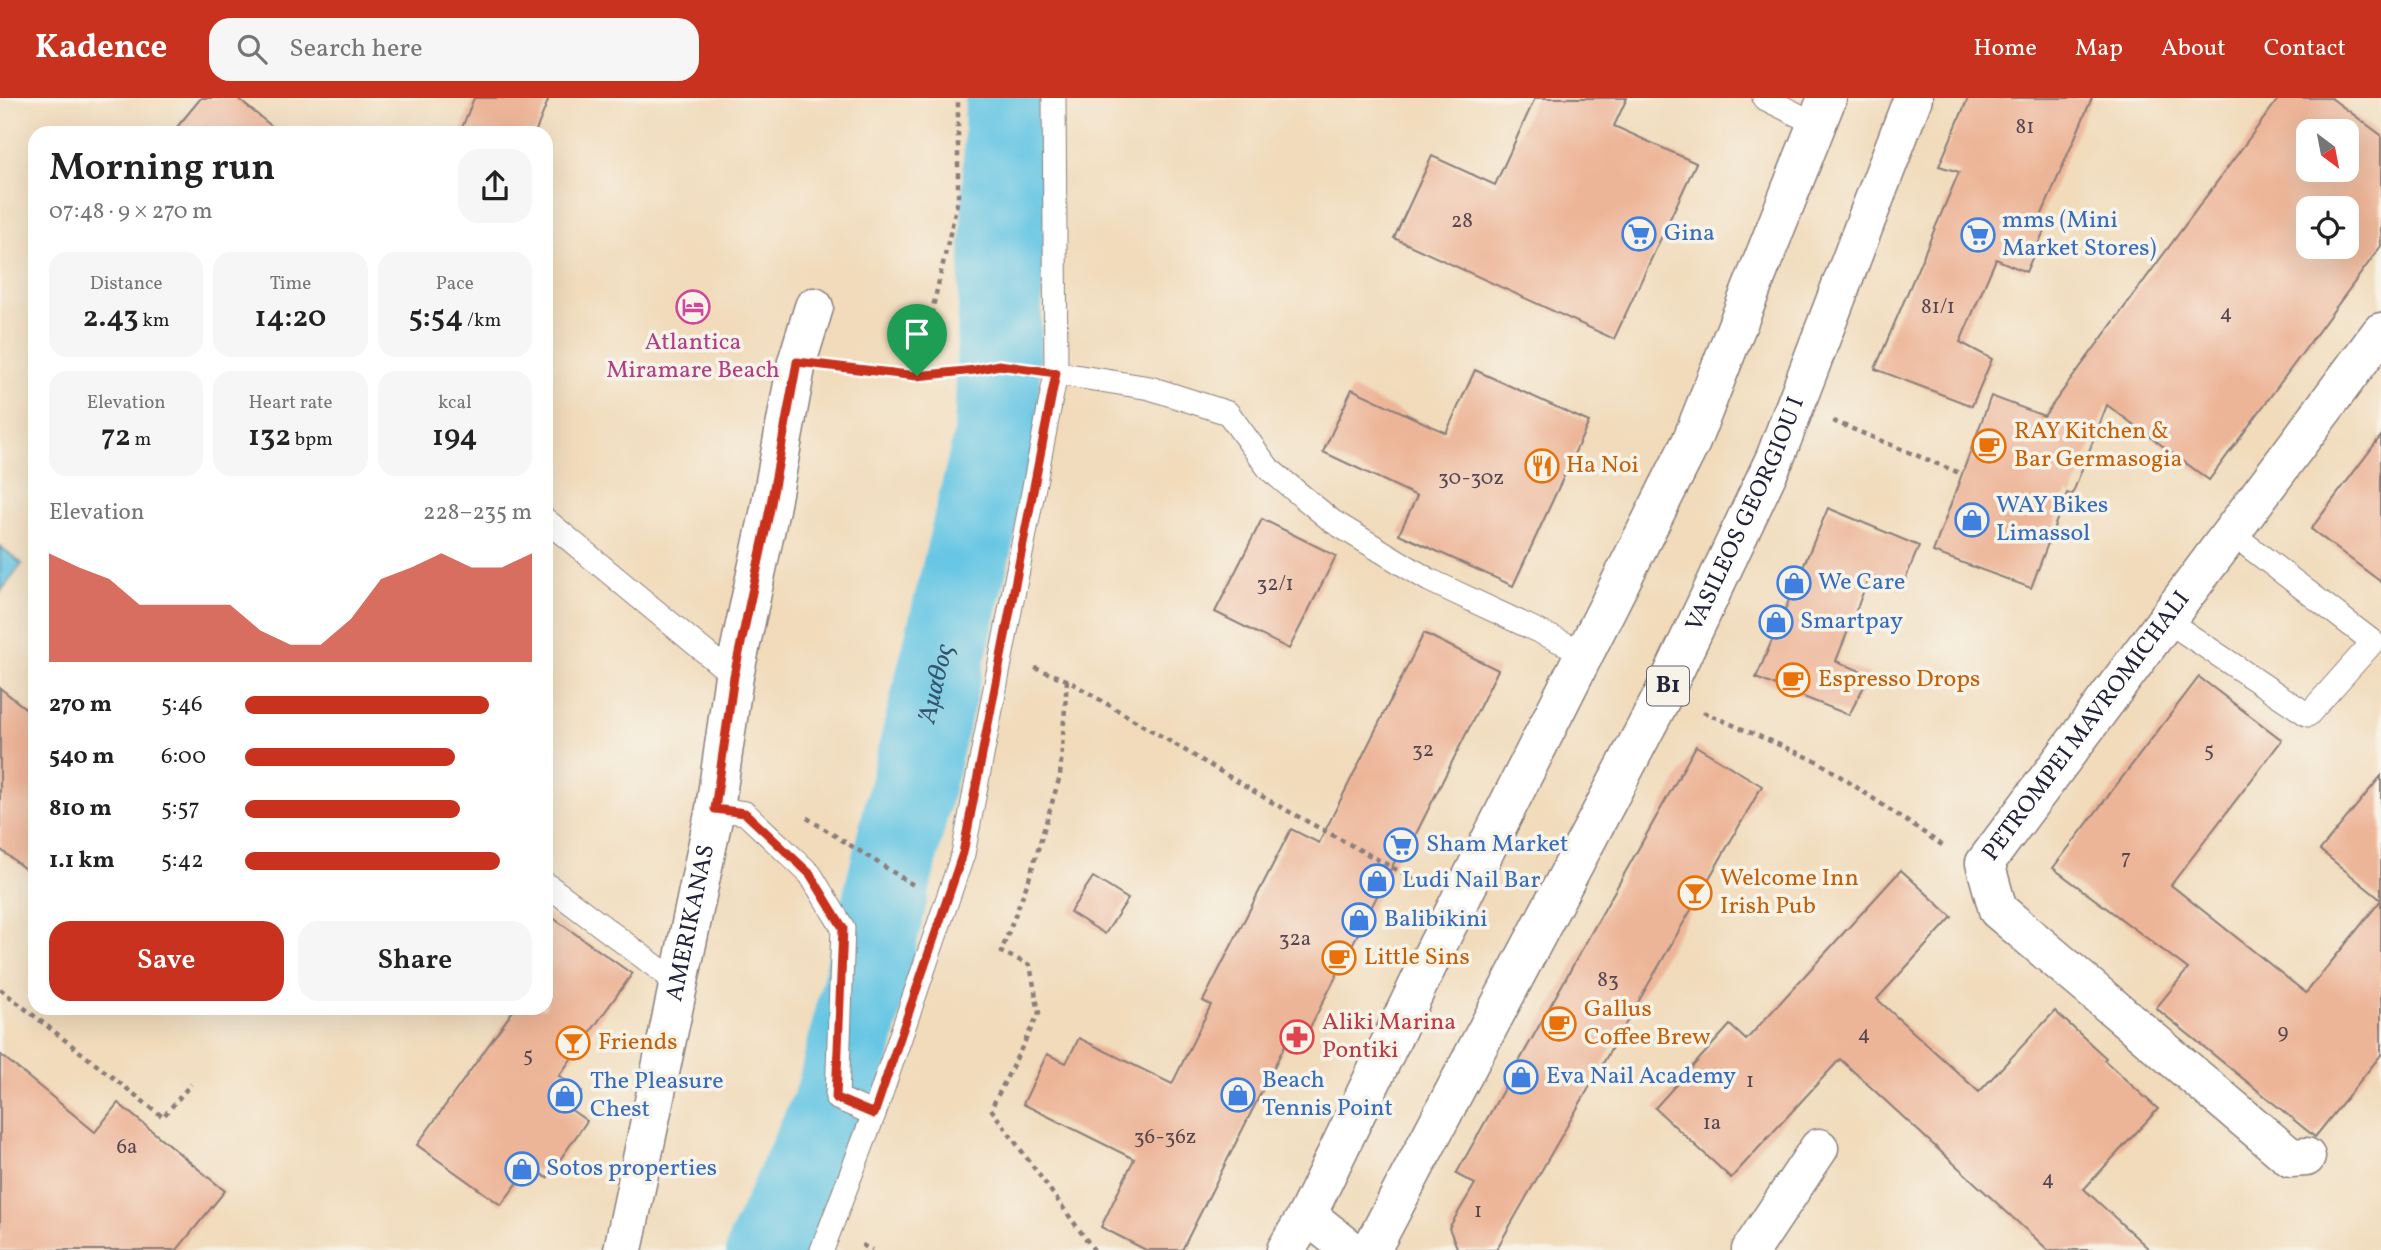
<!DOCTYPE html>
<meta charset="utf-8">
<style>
body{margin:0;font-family:Vollkorn,serif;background:#f6f6f6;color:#222;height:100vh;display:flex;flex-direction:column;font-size:26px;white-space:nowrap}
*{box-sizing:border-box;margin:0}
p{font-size:23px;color:#767676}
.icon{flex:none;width:38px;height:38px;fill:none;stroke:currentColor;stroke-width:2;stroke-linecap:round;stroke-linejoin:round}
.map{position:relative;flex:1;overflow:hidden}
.side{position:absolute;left:28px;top:28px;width:525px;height:889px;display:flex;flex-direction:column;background:#fff;border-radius:21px;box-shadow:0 7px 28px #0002}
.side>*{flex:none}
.needle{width:46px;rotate:148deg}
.fabs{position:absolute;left:2296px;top:21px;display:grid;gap:14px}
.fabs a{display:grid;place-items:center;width:63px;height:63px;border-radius:14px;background:#fff;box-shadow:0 7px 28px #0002;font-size:35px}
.pin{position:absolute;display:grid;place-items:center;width:60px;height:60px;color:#fff;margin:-72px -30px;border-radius:50% 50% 50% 0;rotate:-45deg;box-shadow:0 0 7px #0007}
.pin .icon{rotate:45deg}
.round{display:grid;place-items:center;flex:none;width:74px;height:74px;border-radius:21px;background:#f6f6f6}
.headline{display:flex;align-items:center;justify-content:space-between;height:119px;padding:0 21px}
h1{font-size:38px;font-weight:600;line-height:52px}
.metrics{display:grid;grid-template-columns:repeat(3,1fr);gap:10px;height:119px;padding:7px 21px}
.metrics div{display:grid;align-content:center;border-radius:18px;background:#f6f6f6;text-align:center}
.metrics b{font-size:30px;font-weight:600}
.metrics small{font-size:19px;font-weight:400}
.metrics p{font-size:19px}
.chart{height:196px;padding:14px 21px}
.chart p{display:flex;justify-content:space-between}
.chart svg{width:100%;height:126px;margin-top:7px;fill:#c8321e;opacity:.7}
.cta{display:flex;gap:14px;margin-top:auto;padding:14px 21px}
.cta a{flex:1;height:80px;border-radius:21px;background:#c8321e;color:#fff;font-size:28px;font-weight:600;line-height:80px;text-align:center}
.cta a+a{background:#f6f6f6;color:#222}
ul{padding:0 21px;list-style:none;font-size:23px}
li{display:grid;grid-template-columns:112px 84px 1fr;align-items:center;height:52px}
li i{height:18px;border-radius:9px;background:#c8321e}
header{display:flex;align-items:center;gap:42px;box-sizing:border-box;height:98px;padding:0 35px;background:#c8321e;color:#fff}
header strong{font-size:33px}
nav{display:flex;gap:38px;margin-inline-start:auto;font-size:24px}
.search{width:490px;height:63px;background:#f6f6f6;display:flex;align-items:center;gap:18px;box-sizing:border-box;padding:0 24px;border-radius:21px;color:#767676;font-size:26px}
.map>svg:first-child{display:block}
.water{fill:#66c6e4;stroke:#447490;stroke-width:2}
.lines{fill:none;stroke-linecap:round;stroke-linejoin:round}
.river{stroke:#66c6e4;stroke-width:84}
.building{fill:#edb598;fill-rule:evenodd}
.lane-casing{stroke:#8a7e7b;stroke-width:25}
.street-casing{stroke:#8a7e7b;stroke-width:41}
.secondary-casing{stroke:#8a7e7b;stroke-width:41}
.primary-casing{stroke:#8a7e7b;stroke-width:41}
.path{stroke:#8a7e7b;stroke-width:4.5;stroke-dasharray:5 5;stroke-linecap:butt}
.lane{stroke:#fff;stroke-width:23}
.street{stroke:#fff;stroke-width:38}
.secondary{stroke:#fff;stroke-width:38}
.primary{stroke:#fff;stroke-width:38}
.route-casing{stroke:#fff;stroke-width:14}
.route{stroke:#c8321e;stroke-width:9}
.labels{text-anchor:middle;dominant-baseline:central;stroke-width:7;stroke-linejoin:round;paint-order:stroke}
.number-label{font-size:21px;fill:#554752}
.shield{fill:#f7f3e8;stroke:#62616f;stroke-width:2}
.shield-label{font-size:23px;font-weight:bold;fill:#22223b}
.shop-label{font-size:24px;fill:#366cbe;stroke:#f7f3e8;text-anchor:start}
.hotel-label{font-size:24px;fill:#b23c85;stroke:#f7f3e8}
.food-label{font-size:24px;fill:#c56008;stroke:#f7f3e8;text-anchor:start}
.street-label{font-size:24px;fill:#22223b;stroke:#f7f3e8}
.health-label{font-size:24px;fill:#be3a42;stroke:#f7f3e8;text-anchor:start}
.water-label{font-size:26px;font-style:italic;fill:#36536e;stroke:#f7f3e8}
</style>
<header>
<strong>Kadence</strong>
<div class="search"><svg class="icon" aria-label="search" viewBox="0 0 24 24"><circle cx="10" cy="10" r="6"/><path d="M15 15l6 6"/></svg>Search here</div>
<nav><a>Home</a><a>Map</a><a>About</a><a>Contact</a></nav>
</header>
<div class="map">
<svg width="2381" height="1152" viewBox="0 0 2381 1152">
<rect width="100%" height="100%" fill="#f7f3e8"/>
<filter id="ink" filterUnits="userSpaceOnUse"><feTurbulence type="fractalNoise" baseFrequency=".0143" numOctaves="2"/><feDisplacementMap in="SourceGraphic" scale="14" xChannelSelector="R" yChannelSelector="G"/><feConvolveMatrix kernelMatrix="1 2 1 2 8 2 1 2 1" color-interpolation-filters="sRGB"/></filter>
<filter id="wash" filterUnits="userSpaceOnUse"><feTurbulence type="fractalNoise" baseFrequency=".00686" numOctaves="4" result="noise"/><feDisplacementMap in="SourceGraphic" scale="28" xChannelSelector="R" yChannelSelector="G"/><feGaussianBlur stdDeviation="1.57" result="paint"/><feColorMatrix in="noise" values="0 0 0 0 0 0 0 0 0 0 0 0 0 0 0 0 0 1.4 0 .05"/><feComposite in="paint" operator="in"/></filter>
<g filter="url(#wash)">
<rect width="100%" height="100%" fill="#f1dbbb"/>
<polygon class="water" points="0,448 22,466 0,494"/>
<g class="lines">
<path class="river" id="s1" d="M768,1152L837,1000L996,338L1007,0"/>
</g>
<g id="blocks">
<g class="building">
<polygon points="201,0 237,0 280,35 172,35"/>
<polygon points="474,0 549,0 535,35 460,35"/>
<polygon points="1535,0 1627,0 1614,28 1696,65 1614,241 1394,140 1432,58 1495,87"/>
<polygon points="1968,0 2092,0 2039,123 2047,126 2026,174 1996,161 1960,244 1992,261 1972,308 1875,271 1959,74 1939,68"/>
<path d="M2279,0H2331L2381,37V148L2209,382L2107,307L2072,397L2067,395L2031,490L1933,454L1991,298L2044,318ZM2308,33H2347V72H2308ZM2308,110H2347V149H2308Z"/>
<polygon points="1475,272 1589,324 1513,488 1399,436 1417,398 1323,354 1352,291 1446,335"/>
<polygon points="2381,338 2381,484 2311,431"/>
<polygon points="1828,410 1919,448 1901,492 1870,477 1836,563 1870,577 1849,617 1756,580"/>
<polygon points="1262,421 1336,458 1289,551 1215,514"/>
<polygon points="1424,535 1498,572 1405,758 1399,755 1299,951 1286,945 1182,1152 1146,1152 1101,1129 1134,1061 1023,1006 1047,956 1066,965 1079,940 1172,986 1211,907 1203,903 1291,731 1319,745"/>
<polygon points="2199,579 2282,642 2171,787 2306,895 2381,802 2381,957 2315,1039 2156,910 2188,871 2053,770"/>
<polygon points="0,590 35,618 35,779 0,751"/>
<polygon points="1696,648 1762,688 1496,1152 1458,1152 1449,1130 1475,1086 1456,1076"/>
<polygon points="2381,678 2381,802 2320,752"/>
<polygon points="1901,772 1952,819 1877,901 1979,994 2055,913 2106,960 2104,962 2158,1011 2084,1091 2150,1152 2048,1152 1840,961 1731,1080 1655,1010 1730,927 1746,942"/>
<polygon points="1093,779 1128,801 1105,836 1070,814"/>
<polygon points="546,815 632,876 559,978 582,994 570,1011 587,1023 547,1080 530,1068 501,1107 417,1047 515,910 546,910"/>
<polygon points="0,956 95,1034 118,1005 225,1093 177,1152 0,1152"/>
</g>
</g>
</g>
<g filter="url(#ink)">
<use href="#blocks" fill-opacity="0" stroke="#8a7e7b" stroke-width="2"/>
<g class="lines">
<defs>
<g id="lane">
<polyline points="1764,0 1816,26"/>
<polyline points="1056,275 1150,290 1228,315 1269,371 1332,423 1429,482 1585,555"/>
<polyline points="546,422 734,578"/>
<polyline points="2166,522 2308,617 2373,544 2230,434"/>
<polyline points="715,711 745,715 810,776 843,830 837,1000 874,1016"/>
<polyline points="546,786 679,886"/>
<polyline points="822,1152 874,1016 963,756 1056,275 1054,0"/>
</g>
<g id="street">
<path id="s2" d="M2306,1059L2291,1060L1998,812L1985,765L2381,234"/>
<path id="s3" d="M623,1152L715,711L734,578L770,411L797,264L814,209"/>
<polyline points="1751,1152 1819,1050"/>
</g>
<polyline id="secondary" points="1307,1117 1351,1152"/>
<g id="primary">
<polyline points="1286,1152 1307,1117 1434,854 1691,344 1827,0"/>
<path id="s4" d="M1371,1152L1663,597L1775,360L1913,0"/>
</g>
</defs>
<use href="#lane" class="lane-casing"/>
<use href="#street" class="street-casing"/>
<use href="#secondary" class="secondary-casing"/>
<use href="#primary" class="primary-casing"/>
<g class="path">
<polyline points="841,268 917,278 958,101 958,0"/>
<polyline points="917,278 975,273 998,267 1020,270"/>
<polyline points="1833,323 1962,376"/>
<polyline points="1035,570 1067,582 1275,706 1421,785"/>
<polyline points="1067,582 1060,678 1029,781 1001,854 1030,867 1039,915 991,1011 1094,1152"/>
<polyline points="1703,614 1819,664 1945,749"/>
<polyline points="807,720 915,788"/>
<polyline points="0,891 163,1019 191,986"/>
<polyline points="862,1147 872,1152"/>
</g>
<use href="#lane" class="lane"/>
<use href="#street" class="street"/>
<use href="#secondary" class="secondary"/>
<use href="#primary" class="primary"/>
</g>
</g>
<g class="lines" filter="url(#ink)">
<defs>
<polygon id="route" points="797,264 917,278 975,272 999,267 1056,275 963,755 874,1016 836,1000 843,830 810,776 745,715 715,711 734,578 770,411"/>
</defs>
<use href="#route" class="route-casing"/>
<use href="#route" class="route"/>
</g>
<defs>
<symbol id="supermarket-ring" viewBox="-11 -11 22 22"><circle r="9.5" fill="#f7f3e8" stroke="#3f7fe0" stroke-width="1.5"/><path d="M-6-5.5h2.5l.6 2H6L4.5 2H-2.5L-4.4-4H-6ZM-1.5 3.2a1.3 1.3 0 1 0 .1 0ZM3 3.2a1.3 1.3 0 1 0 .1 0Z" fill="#3f7fe0"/></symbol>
<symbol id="hotel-ring" viewBox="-11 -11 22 22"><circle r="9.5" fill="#f7f3e8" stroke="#d1479c" stroke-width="1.5"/><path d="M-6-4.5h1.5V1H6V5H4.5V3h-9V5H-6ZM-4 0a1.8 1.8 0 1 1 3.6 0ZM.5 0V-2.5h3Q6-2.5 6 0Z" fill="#d1479c"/></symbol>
<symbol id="cafe-ring" viewBox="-11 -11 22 22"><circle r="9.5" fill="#f7f3e8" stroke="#e8710a" stroke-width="1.5"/><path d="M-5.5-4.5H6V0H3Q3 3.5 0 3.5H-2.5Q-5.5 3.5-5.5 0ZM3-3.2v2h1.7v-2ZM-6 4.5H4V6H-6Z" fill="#e8710a"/></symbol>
<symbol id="restaurant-ring" viewBox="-11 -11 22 22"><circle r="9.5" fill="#f7f3e8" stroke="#e8710a" stroke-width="1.5"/><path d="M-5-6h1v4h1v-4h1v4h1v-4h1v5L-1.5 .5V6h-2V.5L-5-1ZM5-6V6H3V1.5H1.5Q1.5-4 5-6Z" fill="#e8710a"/></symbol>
<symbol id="shop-ring" viewBox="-11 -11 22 22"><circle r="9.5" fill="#f7f3e8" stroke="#3f7fe0" stroke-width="1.5"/><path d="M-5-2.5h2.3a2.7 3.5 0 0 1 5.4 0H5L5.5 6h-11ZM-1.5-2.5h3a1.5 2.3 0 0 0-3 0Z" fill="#3f7fe0"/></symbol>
<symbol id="bar-ring" viewBox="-11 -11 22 22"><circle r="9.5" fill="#f7f3e8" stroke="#e8710a" stroke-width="1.5"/><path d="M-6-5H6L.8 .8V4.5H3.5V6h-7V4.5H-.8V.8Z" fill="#e8710a"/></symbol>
<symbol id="pharmacy-ring" viewBox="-11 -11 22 22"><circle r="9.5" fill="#f7f3e8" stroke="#e0444e" stroke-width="1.5"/><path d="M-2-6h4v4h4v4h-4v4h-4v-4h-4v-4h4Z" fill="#e0444e"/></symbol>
</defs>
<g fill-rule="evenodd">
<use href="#supermarket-ring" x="1620" y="117" width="38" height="38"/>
<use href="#supermarket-ring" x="1959" y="118" width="38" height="38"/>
<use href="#hotel-ring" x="674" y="190" width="38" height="38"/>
<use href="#cafe-ring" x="1970" y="329" width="38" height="38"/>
<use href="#restaurant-ring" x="1523" y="349" width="38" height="38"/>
<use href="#shop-ring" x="1953" y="403" width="38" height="38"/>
<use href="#shop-ring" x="1775" y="466" width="38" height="38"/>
<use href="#shop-ring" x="1757" y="505" width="38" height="38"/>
<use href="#cafe-ring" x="1774" y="563" width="38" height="38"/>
<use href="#supermarket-ring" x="1382" y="728" width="38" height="38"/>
<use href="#shop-ring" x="1358" y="764" width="38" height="38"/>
<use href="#bar-ring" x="1676" y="776" width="38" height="38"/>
<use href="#shop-ring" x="1340" y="803" width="38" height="38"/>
<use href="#cafe-ring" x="1320" y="841" width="38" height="38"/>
<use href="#cafe-ring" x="1540" y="907" width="38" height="38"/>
<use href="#pharmacy-ring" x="1278" y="920" width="38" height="38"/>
<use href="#bar-ring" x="554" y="926" width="38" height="38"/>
<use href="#shop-ring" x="1502" y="960" width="38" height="38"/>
<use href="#shop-ring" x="1219" y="978" width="38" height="38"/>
<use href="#shop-ring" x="546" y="979" width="38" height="38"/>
<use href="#shop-ring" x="503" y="1052" width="38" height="38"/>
</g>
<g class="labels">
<g class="number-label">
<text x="2025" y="29">81</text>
<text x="1462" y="123">28</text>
<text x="1938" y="209">81/1</text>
<text x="2226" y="215">4</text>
<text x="1471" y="380">30-30z</text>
<text x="1275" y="486">32/1</text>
<text x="1423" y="652">32</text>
<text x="2209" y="652">5</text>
<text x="2126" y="760">7</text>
<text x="1295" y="841">32a</text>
<text x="1608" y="882">83</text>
<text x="2283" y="934">9</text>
<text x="1864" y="936">4</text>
<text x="528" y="957">5</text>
<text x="1750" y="983">1</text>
<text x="1712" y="1025">1a</text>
<text x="1165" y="1039">36-36z</text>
<text x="127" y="1049">6a</text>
<text x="2048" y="1081">4</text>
<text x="1478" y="1113">1</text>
</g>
<rect class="shield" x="1647" y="568.5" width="42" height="39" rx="5"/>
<g class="shield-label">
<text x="1668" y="588">B1</text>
</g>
<g class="shop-label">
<text x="2002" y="123">mms (Mini<tspan x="2002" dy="28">Market Stores)</tspan></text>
<text x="1664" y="136">Gina</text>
<text x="1996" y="408">WAY Bikes<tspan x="1996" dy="28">Limassol</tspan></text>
<text x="1818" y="485">We Care</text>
<text x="1800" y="524">Smartpay</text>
<text x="1426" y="747">Sham Market</text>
<text x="1402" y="783">Ludi Nail Bar</text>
<text x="1384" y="822">Balibikini</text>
<text x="1546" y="979">Eva Nail Academy</text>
<text x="1262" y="983">Beach<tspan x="1262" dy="28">Tennis Point</tspan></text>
<text x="590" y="984">The Pleasure<tspan x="590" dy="28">Chest</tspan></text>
<text x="546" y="1071">Sotos properties</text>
</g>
<g class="hotel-label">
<text x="693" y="245">Atlantica<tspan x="693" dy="28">Miramare Beach</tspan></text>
</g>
<g class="food-label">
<text x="2014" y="334">RAY Kitchen &amp;<tspan x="2014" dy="28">Bar Germasogia</tspan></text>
<text x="1566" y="368">Ha Noi</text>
<text x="1818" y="582">Espresso Drops</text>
<text x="1720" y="781">Welcome Inn<tspan x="1720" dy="28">Irish Pub</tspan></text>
<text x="1364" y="860">Little Sins</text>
<text x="1584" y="912">Gallus<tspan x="1584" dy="28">Coffee Brew</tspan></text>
<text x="598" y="945">Friends</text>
</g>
<g class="street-label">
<text stroke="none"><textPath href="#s4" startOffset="826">VASILEOS GEORGIOU I</textPath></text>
<text stroke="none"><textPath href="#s2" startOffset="618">PETROMPEI MAVROMICHALI</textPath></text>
<text stroke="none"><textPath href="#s3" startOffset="334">AMERIKANAS</textPath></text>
</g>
<g class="health-label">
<text x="1322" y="925">Aliki Marina<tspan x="1322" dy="28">Pontiki</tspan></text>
</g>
<g class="water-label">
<text stroke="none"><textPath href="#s1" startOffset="593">Άμαθος</textPath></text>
</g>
</g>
</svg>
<div class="fabs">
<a><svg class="needle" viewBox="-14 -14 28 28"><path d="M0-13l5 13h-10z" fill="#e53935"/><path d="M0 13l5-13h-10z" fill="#767676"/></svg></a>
<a><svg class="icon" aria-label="locate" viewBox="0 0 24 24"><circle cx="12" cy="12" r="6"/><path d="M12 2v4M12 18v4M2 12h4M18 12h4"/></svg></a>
</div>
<div class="pin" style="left:917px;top:278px;background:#1e9e55"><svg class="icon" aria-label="arrive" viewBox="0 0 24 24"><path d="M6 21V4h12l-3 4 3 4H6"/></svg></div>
<section class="side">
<div class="headline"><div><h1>Morning run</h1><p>07:48 · 9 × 270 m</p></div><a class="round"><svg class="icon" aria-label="share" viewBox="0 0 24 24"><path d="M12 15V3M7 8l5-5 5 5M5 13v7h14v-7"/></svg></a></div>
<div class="metrics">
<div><p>Distance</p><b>2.43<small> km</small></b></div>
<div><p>Time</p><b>14:20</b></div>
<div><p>Pace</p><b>5:54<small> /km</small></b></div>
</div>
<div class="metrics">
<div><p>Elevation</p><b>72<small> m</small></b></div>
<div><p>Heart rate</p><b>132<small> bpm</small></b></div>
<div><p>kcal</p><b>194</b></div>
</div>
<div class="chart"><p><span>Elevation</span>228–235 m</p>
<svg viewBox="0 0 160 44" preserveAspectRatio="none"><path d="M0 44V6L10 11L20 15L30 24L40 24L50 24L60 24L70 33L80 38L90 38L100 29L110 15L120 11L130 6L140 11L150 11L160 6V44z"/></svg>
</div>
<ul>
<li><b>270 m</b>5:46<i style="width:85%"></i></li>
<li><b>540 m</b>6:00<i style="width:73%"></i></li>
<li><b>810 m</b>5:57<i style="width:75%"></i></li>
<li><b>1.1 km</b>5:42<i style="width:89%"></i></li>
</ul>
<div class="cta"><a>Save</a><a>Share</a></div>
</section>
</div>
